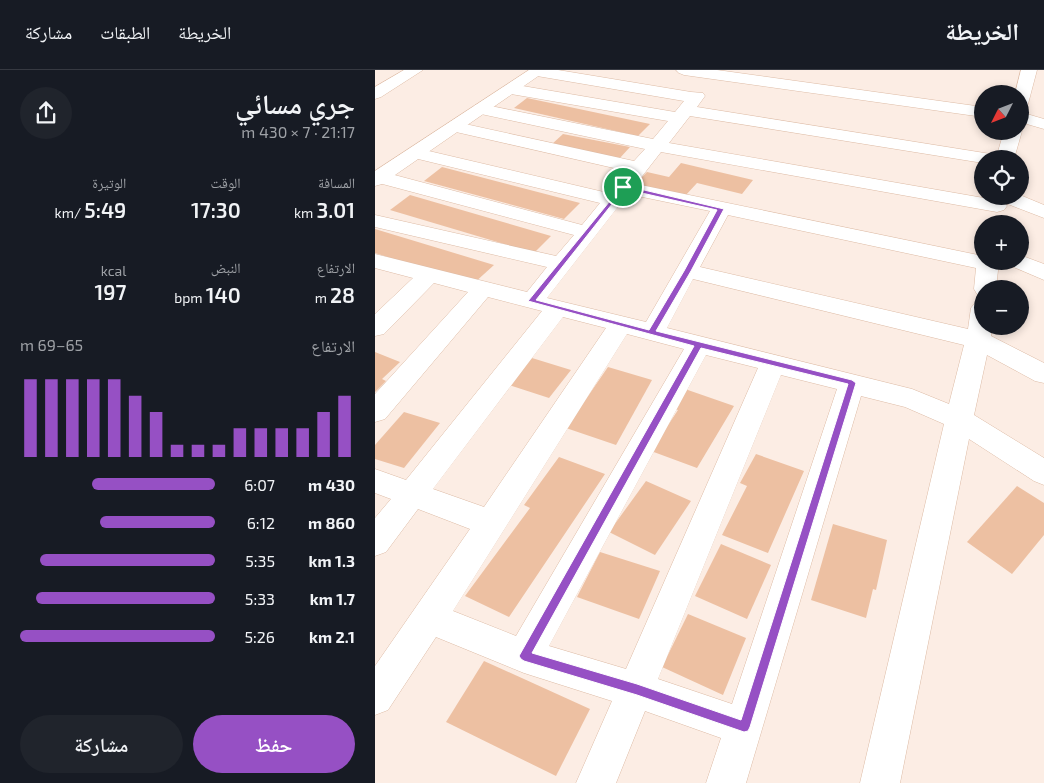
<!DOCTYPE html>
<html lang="ar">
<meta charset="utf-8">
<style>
body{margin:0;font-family:"Exo 2","Noto Naskh Arabic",sans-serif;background:#20242c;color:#f1f3f6;direction:rtl;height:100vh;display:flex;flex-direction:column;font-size:19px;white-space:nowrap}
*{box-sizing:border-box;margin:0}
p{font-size:16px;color:#9ea1a6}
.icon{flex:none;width:28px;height:28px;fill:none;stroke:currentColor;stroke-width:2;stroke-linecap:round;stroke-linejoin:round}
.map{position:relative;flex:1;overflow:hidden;direction:ltr}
.sheet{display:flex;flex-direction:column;background:#171b24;width:375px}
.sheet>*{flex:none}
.needle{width:32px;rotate:228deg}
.controls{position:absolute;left:599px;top:15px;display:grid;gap:10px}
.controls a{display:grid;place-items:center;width:55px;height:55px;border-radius:50%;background:#171b24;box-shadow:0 2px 8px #0003;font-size:25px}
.pin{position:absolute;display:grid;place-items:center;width:42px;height:42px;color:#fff;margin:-21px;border:2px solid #fff;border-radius:50%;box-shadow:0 1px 5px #0007}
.round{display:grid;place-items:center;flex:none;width:52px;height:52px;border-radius:26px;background:#20242c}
.headline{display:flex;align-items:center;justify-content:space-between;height:85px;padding:0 20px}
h1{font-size:28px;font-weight:600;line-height:38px}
.metrics{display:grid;grid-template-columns:repeat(3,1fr);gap:8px;height:85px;padding:5px 20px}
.metrics div{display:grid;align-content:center}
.metrics b{font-size:21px;font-weight:600}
.metrics small{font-size:14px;font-weight:400}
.metrics p{font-size:14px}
.chart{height:140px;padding:10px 20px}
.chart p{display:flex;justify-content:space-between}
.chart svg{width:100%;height:90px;margin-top:5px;stroke:#9650c4;stroke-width:6}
.action{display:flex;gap:10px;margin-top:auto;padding:10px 20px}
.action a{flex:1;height:58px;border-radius:30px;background:#9650c4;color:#fff;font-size:20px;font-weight:600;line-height:58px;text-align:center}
.action a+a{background:#20242c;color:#f1f3f6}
ul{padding:0 20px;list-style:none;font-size:16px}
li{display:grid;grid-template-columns:80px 60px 1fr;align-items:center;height:38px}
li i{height:12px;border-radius:6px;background:#9650c4}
header{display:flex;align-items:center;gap:30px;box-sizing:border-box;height:70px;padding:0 25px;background:#171b24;border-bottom:1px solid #363941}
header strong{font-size:24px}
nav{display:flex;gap:28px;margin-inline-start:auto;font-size:18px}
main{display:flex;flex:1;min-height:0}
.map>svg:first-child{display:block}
.building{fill:#edc0a2}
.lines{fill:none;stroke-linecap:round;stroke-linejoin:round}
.minor-casing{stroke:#ddbba5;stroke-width:1}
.tertiary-casing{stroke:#ddbba5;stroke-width:1}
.minor{fill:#fff;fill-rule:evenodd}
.tertiary{fill:#fff;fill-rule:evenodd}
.route{fill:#9650c4;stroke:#fff;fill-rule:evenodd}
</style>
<header>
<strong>الخريطة</strong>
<nav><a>الخريطة</a><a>الطبقات</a><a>مشاركة</a></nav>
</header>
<main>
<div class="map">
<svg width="669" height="713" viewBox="0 0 669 713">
<rect width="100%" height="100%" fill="#fcede4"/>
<g class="building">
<polygon points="152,28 275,54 263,66 139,38"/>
<polygon points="188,64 255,77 244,89 176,75"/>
<polygon points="306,93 378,110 367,124 322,113 310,126 260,114 272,102 294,107"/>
<polygon points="67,97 205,133 189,149 49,111"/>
<polygon points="35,125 176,166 159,183 15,140"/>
<polygon points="0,159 119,195 98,214 0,183"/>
<polygon points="0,282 25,292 7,309 11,311 0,322"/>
<polygon points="157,288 196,300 174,328 134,315"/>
<polygon points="233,297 277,310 241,375 191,358"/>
<polygon points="310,319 359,336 322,398 276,381 303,340 297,338"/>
<polygon points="29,342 65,353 29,398 0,389 0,375"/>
<polygon points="381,384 429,401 393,483 347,465 372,416 365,413"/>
<polygon points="184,387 230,404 134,547 90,526 155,438 149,435"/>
<polygon points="271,411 316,431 280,485 234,462"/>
<polygon points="642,416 669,433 669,465 637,504 592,472"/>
<polygon points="458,454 512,470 501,520 498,519 491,548 436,530"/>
<polygon points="346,474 396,495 372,549 320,526"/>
<polygon points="225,482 285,501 264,549 202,527"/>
<polygon points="313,544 371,568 348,625 287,597"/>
<polygon points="109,591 215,639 181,706 71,652"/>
</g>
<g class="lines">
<defs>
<g id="minor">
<polygon points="29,0 48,0 6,27 0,29 0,17"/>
<path d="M155,0H183L316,22L328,23L330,26L322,37L622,85L629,61H645V58L647,61L639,89H608V93L315,46L294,73L626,131L621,126L645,125L669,135V148L630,133L632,136L629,140L622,142L286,82L261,114L608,186V191H624L621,219H608V226L602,224L599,219L601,198L353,145L325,197L593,259L596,238L600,233L608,230V256H617L616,266L669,293V313L660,311L612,285L599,345L669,388V415L659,411L594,369L525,713H485L569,354L530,337L486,326L371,713H331L346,668L270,641L241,713H201L237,631L149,603L61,567L13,640L0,645V596L95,459L43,439L11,482L0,486V448L16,429L0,423V399L31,410L167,241L113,227L10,349L0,352V324L93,222L59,213L9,264L0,266V244L38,208L0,198V184L152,222L172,197L0,157V145L181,186L199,165L0,112V103H12L207,155L225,133L35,87L32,83L35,79L41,78L233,123L252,101L81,62L75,61L72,57L75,53L81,52L259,91L270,79L106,44L100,43L98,39L100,35L106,34L278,69L293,51L136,24L130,22L128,19L130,16L136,14L300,42L309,31L162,6L157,4ZM253,124L335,141L271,252L172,228ZM318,209L589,275L574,334L537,319L292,258ZM188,247L231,258L109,437L58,419ZM252,264L309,279L141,566L78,541ZM331,285L383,298L251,599L174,576ZM406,305L462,319L357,634L283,609Z"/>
<polygon points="301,0 342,0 608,37 608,47 309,5 304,3"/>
<polygon points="646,0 662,0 653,34 651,38 645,39 645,24 640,24"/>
<polygon points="645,42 669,49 669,59 645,52"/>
<polygon points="645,185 669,194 669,210 636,196 633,191 645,191"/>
</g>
<polygon id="tertiary" points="154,0 172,0 7,114 0,116 0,101"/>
</defs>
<use href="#minor" class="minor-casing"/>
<use href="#tertiary" class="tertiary-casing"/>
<use href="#minor" class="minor"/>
<use href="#tertiary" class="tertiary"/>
</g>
<path class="route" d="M248,115L349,139L316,201L281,261L477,310L481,313L375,657L373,661L369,662L262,625L149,591L146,589L144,586L319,276L153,231ZM249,119L342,140L309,201L274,260L161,230ZM326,278L473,314L366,650L262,614L157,583Z"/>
</svg>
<div class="controls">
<a><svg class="needle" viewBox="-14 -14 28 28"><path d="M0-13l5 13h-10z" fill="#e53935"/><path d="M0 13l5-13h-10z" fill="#9ea1a6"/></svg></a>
<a><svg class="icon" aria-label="locate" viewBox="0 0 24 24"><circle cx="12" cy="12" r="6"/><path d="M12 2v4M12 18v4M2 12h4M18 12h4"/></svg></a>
<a>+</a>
<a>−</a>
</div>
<div class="pin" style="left:248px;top:117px;background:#1e9e55"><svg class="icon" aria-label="arrive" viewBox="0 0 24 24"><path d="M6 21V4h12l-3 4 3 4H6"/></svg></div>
</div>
<section class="sheet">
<div class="headline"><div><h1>جري مسائي</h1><p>21:17 · 7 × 430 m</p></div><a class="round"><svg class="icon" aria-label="share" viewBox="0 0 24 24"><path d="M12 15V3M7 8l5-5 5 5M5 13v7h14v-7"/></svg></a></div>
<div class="metrics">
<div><p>المسافة</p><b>3.01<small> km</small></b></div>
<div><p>الوقت</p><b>17:30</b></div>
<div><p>الوتيرة</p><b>5:49<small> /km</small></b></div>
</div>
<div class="metrics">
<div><p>الارتفاع</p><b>28<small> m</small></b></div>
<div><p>النبض</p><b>140<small> bpm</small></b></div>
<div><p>kcal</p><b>197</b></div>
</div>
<div class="chart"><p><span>الارتفاع</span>65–69 m</p>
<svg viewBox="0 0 160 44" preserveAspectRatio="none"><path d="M5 44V6M15 44V6M25 44V6M35 44V6M45 44V6M55 44V14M65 44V22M75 44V38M85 44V38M95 44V38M105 44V30M115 44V30M125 44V30M135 44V30M145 44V22M155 44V14"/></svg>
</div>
<ul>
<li><b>430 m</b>6:07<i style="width:63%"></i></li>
<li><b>860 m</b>6:12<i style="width:59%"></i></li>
<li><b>1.3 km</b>5:35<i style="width:90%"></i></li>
<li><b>1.7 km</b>5:33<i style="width:92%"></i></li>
<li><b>2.1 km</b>5:26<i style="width:100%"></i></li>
</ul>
<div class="action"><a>حفظ</a><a>مشاركة</a></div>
</section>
</main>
